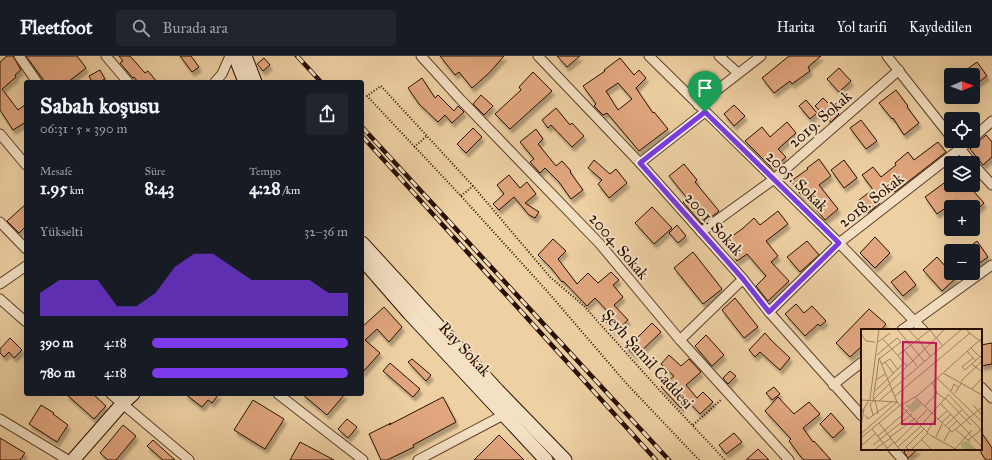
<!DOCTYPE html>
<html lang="tr">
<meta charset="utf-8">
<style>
body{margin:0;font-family:"IM FELL Great Primer",serif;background:#20242c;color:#f1f3f6;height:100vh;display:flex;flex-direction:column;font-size:15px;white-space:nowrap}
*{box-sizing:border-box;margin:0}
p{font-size:13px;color:#9ea1a6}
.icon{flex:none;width:22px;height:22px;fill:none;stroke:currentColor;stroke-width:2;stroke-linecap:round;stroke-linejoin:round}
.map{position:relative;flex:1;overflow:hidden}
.details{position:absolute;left:24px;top:24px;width:340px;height:316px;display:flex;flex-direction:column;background:#171b24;border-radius:4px;box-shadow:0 4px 16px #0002}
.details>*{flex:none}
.needle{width:26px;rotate:89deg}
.buttons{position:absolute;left:944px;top:12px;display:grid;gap:8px}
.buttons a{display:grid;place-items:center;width:36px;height:36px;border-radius:4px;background:#171b24;box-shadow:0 4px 16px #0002;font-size:20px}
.pin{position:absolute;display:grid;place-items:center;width:34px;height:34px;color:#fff;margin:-41px -17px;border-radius:50% 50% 50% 0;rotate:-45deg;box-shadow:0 0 4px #0007}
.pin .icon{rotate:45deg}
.round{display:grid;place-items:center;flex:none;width:42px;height:42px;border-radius:4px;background:#20242c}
.headline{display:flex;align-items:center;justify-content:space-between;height:68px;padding:0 16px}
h1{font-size:22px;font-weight:800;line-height:30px}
.stats{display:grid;grid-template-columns:repeat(3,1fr);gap:6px;height:68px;padding:4px 16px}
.stats div{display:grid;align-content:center}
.stats b{font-size:17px;font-weight:800}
.stats small{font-size:11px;font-weight:400}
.stats p{font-size:11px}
.chart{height:112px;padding:8px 16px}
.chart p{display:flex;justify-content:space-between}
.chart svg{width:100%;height:72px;margin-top:4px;fill:#7c3aed;opacity:.7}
ul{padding:0 16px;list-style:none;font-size:13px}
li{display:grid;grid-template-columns:64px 48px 1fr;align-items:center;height:30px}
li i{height:10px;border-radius:5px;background:#7c3aed}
header{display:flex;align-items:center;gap:24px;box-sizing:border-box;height:56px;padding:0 20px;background:#171b24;border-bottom:1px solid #363941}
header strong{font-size:19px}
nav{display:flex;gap:22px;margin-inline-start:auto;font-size:14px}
.search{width:280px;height:36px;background:#20242c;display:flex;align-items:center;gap:10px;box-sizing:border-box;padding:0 14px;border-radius:4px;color:#9ea1a6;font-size:15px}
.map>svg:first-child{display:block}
.building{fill:#e1a67e;stroke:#280f00;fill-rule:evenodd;filter:url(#shadow)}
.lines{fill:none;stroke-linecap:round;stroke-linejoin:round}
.street-casing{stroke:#5a3f29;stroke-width:11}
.secondary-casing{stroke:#280f00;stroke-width:15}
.path{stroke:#280f00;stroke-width:2;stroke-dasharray:1 2;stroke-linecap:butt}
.street{stroke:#f4e0c3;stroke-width:9}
.secondary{stroke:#f4e0c3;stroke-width:13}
.rail-casing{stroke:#280f00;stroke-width:4.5}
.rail{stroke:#f4e0c3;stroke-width:3;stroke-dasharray:9;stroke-linecap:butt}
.route-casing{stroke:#fff;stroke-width:8}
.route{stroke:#7c3aed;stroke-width:5}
.labels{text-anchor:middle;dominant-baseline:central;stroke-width:4;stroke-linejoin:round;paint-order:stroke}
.street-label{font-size:16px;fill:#280f00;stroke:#f4e0c3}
.inset-road{fill:none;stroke:#9f8362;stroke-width:1}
.view{fill:#c2185b;fill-opacity:0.15;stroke:#c2185b;stroke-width:2}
.inset-edge{fill:none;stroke:#280f00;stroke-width:2}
</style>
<header>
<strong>Fleetfoot</strong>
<div class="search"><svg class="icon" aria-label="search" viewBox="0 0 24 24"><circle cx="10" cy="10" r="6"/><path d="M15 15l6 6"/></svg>Burada ara</div>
<nav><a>Harita</a><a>Yol tarifi</a><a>Kaydedilen</a></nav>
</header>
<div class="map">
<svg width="992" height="404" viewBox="0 0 992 404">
<defs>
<filter id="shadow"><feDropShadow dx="2.5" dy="4.5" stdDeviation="1" flood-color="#0004"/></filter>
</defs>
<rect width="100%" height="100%" fill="#eed0a3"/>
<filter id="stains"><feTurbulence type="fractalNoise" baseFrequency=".005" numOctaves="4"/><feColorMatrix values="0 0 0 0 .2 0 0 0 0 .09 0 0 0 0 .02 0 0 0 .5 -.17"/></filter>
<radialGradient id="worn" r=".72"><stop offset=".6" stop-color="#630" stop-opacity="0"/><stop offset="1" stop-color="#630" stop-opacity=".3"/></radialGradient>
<g class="building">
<polygon points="7,0 13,0 21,14 15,19 16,21 2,33 18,54 26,48 26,66 13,74 0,54 0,6"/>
<polygon points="26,0 77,0 86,12 68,26 45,26"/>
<polygon points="119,0 130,0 145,17 148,15 157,26 138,26 134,21 133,22 120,7 123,5"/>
<polygon points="180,0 191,0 199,11 192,16"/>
<polygon points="440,0 504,0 489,17 472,32 459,16 455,19"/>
<polygon points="557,0 580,0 567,11"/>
<polygon points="789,0 821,0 808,11 810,15 792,28 790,25 774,37 762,22"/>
<polygon points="264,2 270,9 263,15 257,8"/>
<path d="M620,2L634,19L639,14L646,22L636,32L653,57L654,56L668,73L639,95L607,57L603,59L594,50L596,48L583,30L605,15L604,14ZM618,27L632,43L618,54L606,35Z"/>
<polygon points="977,6 987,20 973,30 973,19 959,19"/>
<polygon points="839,12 851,25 839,36 827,23"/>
<polygon points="100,14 105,23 99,26 92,26 89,20"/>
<polygon points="533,16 552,35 510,73 495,58 521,34 519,31"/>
<polygon points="422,22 435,42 438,39 454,55 458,50 464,56 452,67 445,59 438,66 419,48 408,32"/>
<polygon points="896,34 908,50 907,51 919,67 904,79 893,62 892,63 879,47"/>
<polygon points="481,39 493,50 484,59 473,48"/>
<polygon points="823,42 839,58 831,66 815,50"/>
<polygon points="806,44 817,57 810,63 799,50"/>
<polygon points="734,49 745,60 734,70 724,58"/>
<polygon points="556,52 570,69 572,67 584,80 572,91 551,69 548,72 542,64"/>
<polygon points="861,64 877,85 866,93 850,72"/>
<polygon points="787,66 796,77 778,93 786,101 773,113 745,85 762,71 770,81"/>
<polygon points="473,72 482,81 466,97 457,88"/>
<polygon points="536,73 543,83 538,88 556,110 562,105 571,115 570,116 583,134 571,143 559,126 545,112 540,117 530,106 534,103 520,86"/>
<polygon points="986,79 992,86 992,101 983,109 970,93"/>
<polygon points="938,86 946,96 895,136 890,130 877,139 862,119 873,111 881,121 896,109 895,107 908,96 914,104"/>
<polygon points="819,103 831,120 819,129 838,153 825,164 804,139 802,140 791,125 808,113 807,112"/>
<polygon points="594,104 610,118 616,113 627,127 609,142 598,128 602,124 588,112"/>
<polygon points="844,104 857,122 844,132 831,114"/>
<polygon points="684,108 697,124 695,126 719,155 702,168 683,146 687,142 669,120"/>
<polygon points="509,119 520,132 527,126 536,138 525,147 539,156 535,162 529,159 514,141 499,154 493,148 504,138 497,129"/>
<polygon points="951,122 951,129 968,129 984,147 973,157 973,151 966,151 961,145 960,146 957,144 937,158 925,141"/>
<polygon points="871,135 880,147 868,157 859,144"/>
<polygon points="26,148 26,170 19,177 7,165"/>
<polygon points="652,151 672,172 654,188 635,167"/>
<polygon points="778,155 788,168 766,185 778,200 771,206 789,225 768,245 756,230 766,220 747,198 737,205 724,186 742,173 754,162 760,169"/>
<polygon points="677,169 686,180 678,187 669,177"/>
<polygon points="875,181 890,197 875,212 860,197"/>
<polygon points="553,183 566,195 558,203 577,228 588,217 598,227 611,216 619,224 613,229 623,241 614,249 628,264 615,276 606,266 612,260 595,242 587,250 563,225 562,226 551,212 538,199"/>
<polygon points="807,185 819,199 800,216 787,201"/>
<polygon points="977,185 988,201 978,208 973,201 973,195 964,195"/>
<polygon points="693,196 722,233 703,248 674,212"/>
<polygon points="937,201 956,222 942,235 923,214"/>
<polygon points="905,215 916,229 903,240 891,226"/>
<polygon points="735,242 758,271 744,282 722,254"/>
<polygon points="796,248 804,257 812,250 826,265 820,270 818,268 805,280 785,258"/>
<polygon points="384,251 402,271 389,286 377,273 365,284 380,297 362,317 362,271"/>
<polygon points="869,253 886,268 881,274 862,274 862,290 850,301 836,287"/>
<polygon points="652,267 661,276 636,300 625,290 632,283 634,285"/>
<polygon points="765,277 771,284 790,302 780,314 760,296 755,301 749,294"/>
<polygon points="706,279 724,299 712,310 695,290"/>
<polygon points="10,282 22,294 14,302 9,296 4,301 0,297 0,293"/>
<polygon points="992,287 992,308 981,310 981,289"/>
<polygon points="669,299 681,310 689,303 701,316 686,329 697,342 703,336 713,346 700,358 688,345 681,352 661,331 674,320 661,308"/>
<polygon points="412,303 431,319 426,325 408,306"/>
<polygon points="390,307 420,333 413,341 383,315"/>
<polygon points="730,315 736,320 728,328 723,322"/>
<polygon points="774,331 780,338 772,344 766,337"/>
<polygon points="66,338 93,338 106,350 94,363"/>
<polygon points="185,338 219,338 212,347 208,344 202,351"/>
<polygon points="302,338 345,338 327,359"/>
<polygon points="443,341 456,366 413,389 414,391 387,404 381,404 369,378 391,367 389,369"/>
<polygon points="778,341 794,358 809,346 820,358 803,372 813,386 814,385 831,404 804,404 801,401 789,385 791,383 765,355"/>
<polygon points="253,344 284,363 265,393 234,374"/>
<polygon points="41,349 54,357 53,358 68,369 57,386 29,368"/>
<polygon points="831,357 844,372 833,382 820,368"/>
<polygon points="347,363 357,371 348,382 338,373"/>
<polygon points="123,369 136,380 116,404 108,404 100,397"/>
<polygon points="981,376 992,392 992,404 986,404 981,397"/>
<polygon points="734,377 742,386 726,398 719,389"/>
<polygon points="499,379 524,404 474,404"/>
<polygon points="0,382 25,397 20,404 0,404"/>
<polygon points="153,384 175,404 163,404 147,390"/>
<polygon points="300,386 334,404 290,404"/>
<polygon points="758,393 769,404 746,404"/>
<polygon points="907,393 918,393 908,402 904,396"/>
</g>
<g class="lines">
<defs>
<g id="street">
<polyline points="19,0 37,26"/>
<polyline points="106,0 128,26"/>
<polyline points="421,0 460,43 600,188 680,284 789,404"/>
<polyline points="538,0 640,107 743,223 769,256 862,360"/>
<polyline points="649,0 839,187 923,274"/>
<polyline points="719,0 738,17"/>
<polyline points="887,0 951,81"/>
<polyline points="215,26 222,18 230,0"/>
<polyline points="698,49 761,0"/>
<polyline points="0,78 26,109"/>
<polyline points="973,82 992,65"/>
<polyline points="954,85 972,107"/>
<polyline points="640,107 705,56"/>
<polyline points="973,108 992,129"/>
<polyline points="0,166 26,193"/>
<polyline points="701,176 774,123 899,14"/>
<polyline points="0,228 26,210"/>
<polyline points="0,243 26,266"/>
<polyline points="769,256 839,187 970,85"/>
<polyline points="902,274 992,209"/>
<polyline points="680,284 743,223"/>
<polyline points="833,329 862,306"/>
<polyline points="981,331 992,342"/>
<polyline points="111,338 189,404"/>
<polyline points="278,338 363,404"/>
<polyline points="0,363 68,404"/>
<polyline points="893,393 903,404"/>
<polyline points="418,404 509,356"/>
</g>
<g id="secondary">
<polyline points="235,0 245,26"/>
<polyline points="245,0 255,26"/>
<polyline points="362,187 498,335 565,404"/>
<polyline points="362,203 409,257 546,404"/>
<polyline points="73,404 123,347 133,338"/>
</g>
</defs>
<use href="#street" class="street-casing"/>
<use href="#secondary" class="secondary-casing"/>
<g class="path">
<polyline points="414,91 427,80"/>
<polyline points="461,140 473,130"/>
<polyline points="693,369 722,343"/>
<polyline points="699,404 625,326 547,235 461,140 367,40 381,30 473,130 550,221 584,250 662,337 725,404"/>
</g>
<use href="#street" class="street"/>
<use href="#secondary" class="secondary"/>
<defs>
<g id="rail">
<polyline points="297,0 321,26"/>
<polyline points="362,71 669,404"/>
<polyline points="362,80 656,404"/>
</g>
</defs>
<use href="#rail" class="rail-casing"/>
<use href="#rail" class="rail"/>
</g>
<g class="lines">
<defs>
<polygon id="route" points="705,56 839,187 769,256 743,223 640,107"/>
</defs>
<use href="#route" class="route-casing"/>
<use href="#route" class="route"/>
</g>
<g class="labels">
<g class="street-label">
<text transform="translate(820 63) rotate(-41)">2019. Sokak</text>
<text transform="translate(797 125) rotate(44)">2005. Sokak</text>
<text transform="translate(871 144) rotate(-38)">2018. Sokak</text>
<text transform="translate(714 168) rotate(48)">2001. Sokak</text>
<text transform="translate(619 190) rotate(49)">2004. Sokak</text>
<text transform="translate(465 293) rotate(47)">Ray Sokak</text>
<text transform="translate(648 303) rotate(48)">Şeyh Şamil Caddesi</text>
</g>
</g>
<g transform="translate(861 273)">
<rect width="121" height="121" fill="#eed0a3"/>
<path d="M55,70L61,76L51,84L44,76H49ZM105,112H106L116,121H101L100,114Z" fill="#b7bc86"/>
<path class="inset-road" d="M36,0L63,32M47,0L56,10M104,0L121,14M69,1L81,16M0,5L5,12L14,13M22,10L46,37M57,10L69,27M17,13L29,4M110,19L119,28M43,21L56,37M106,22L115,32M16,26L36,9L40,13L18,30M37,26L70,0M18,29L36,73M18,29L15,51L24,45M112,29L101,38L104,41L121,26M24,33L33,45M21,35L29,30L37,41M111,35L121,43M83,43L121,9M76,49L121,93M100,52L121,32M71,53L76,64L84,70M111,60L121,49M14,62L43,34M90,62L93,55L98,59M94,64L101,53M88,66L121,102M34,67L109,4M54,68L91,103L121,78M84,69L110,96M12,70L15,51M0,71L36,73L69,106L96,121M12,71L84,0M18,72L101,0M79,74L121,118M112,76L121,86M64,77L76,64M0,84L9,70L18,0M4,86L7,90L32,72M12,86L9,75L14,71L17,85M56,91L66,81M76,91L86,82M18,94L39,121M80,94L90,85M60,96L88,65M0,97L3,80M84,97L102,80M11,100L26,119M87,100L96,92M94,100L109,113M66,103L74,90M0,105L36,73M17,107L47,81M29,108L55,89M75,108L81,95M0,109L37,78L56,67L82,44L121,66M60,110L71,121M107,111L120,101M83,112L89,101M34,114L57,92M12,116L51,85M0,117L15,104M37,118L60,97M14,120L30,109M24,121L33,113M48,121L45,118L63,100M50,121L67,104M93,121L111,101"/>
<path class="view" d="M42,13L75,14L74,95H41Z"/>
<rect width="121" height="121" class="inset-edge"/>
</g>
<rect width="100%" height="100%" filter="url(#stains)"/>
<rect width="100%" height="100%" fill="url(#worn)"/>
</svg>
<div class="buttons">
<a><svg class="needle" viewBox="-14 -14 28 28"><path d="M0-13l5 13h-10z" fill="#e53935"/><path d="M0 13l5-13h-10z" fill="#9ea1a6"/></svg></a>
<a><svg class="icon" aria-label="locate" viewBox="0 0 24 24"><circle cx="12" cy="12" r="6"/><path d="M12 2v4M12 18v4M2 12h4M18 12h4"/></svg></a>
<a><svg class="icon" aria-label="layers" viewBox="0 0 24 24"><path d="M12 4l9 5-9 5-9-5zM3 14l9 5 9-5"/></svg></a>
<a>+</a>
<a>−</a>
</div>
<div class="pin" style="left:705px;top:56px;background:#1e9e55"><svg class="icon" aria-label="arrive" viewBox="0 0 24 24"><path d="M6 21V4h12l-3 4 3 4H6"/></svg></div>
<section class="details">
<div class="headline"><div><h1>Sabah koşusu</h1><p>06:31 · 5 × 390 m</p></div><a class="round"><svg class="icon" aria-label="share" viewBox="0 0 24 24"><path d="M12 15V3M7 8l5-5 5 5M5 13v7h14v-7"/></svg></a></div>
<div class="stats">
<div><p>Mesafe</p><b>1.95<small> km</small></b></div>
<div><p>Süre</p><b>8:43</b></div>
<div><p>Tempo</p><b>4:28<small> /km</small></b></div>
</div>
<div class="chart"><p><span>Yükselti</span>32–36 m</p>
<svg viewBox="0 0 160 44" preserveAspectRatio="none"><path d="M0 44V30L10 22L20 22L30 22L40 38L50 38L60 30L70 14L80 6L90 6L100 14L110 22L120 22L130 22L140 22L150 30L160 30V44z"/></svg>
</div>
<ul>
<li><b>390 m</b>4:18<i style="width:100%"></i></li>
<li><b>780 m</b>4:18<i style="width:100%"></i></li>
</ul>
</section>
</div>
